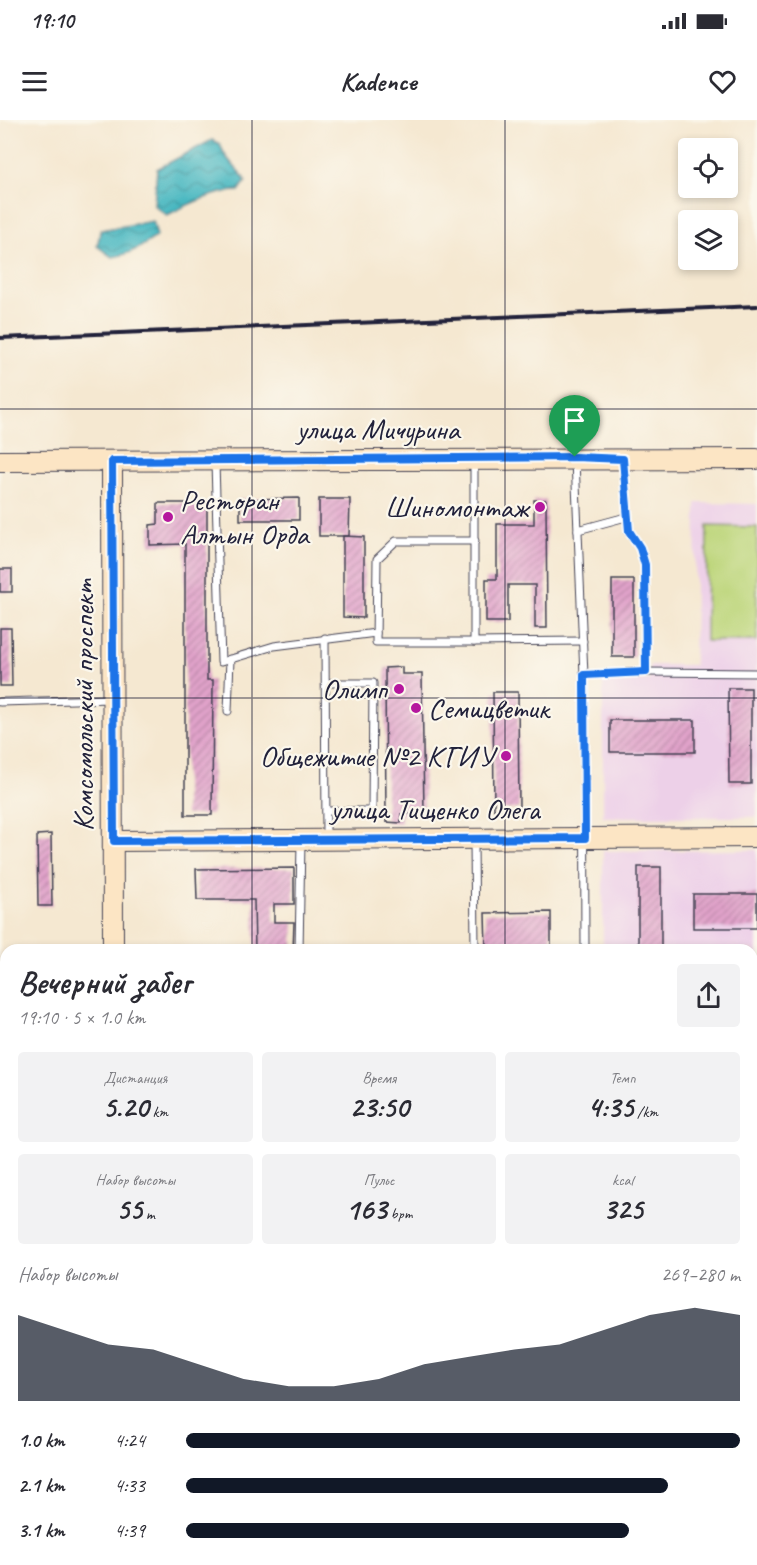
<!DOCTYPE html>
<html lang="ru">
<meta charset="utf-8">
<style>
body{margin:0;font-family:Caveat,sans-serif;background:#f2f2f3;color:#2b2b33;height:100vh;display:flex;flex-direction:column;font-size:22px;white-space:nowrap}
*{box-sizing:border-box;margin:0}
p{font-size:20px;color:#7c7c81}
.icon{flex:none;width:33px;height:33px;fill:none;stroke:currentColor;stroke-width:2;stroke-linecap:round;stroke-linejoin:round}
.map{position:relative;flex:1;overflow:hidden}
.side{position:absolute;left:0px;top:824px;width:758px;height:622px;display:flex;flex-direction:column;background:#fff;border-radius:18px 18px 0 0;box-shadow:0 3px 9px #0003}
.side>*{flex:none}
.buttons{position:absolute;left:678px;top:18px;display:grid;gap:12px}
.buttons a{display:grid;place-items:center;width:60px;height:60px;border-radius:6px;background:#fff;box-shadow:0 3px 9px #0003;font-size:30px}
.pin{position:absolute;display:grid;place-items:center;width:51px;height:51px;color:#fff;margin:-62px -26px;border-radius:50% 50% 50% 0;rotate:-45deg;box-shadow:0 0 6px #0007}
.pin .icon{rotate:45deg}
.round{display:grid;place-items:center;flex:none;width:63px;height:63px;border-radius:6px;background:#f2f2f3}
.headline{display:flex;align-items:center;justify-content:space-between;height:102px;padding:0 18px}
h1{font-size:33px;font-weight:700;line-height:45px}
.figures{display:grid;grid-template-columns:repeat(3,1fr);gap:9px;height:102px;padding:6px 18px}
.figures div{display:grid;align-content:center;border-radius:6px;background:#f2f2f3;text-align:center}
.figures b{font-size:30px;font-weight:700}
.figures small{font-size:16px;font-weight:400}
.figures p{font-size:16px}
.chart{height:168px;padding:12px 18px}
.chart p{display:flex;justify-content:space-between}
.chart svg{width:100%;height:108px;margin-top:6px;fill:#111827;opacity:.7}
ul{padding:0 18px;list-style:none;font-size:20px}
li{display:grid;grid-template-columns:96px 72px 1fr;align-items:center;height:45px}
li i{height:15px;border-radius:8px;background:#111827}
.status{display:flex;justify-content:space-between;align-items:center;height:42px;padding:0 30px;background:#fff;direction:ltr}
.status svg{height:16px;fill:currentColor}
header{display:flex;justify-content:space-between;align-items:center;height:78px;padding:0 18px;background:#fff;font-size:27px;font-weight:700}
.map>svg:first-child{display:block}
.built{fill:#edd0e8}
.pitch{fill:#bdd67b;stroke:#707c5b;stroke-width:1.5}
.water{fill:url(#water-waves);stroke:#366d7e;stroke-width:1.5}
.building{fill:url(#building-hatch)}
.lines{fill:none;stroke-linecap:round;stroke-linejoin:round}
.lane-casing{stroke:#424052;stroke-width:9}
.street-casing{stroke:#424052;stroke-width:16}
.secondary-casing{stroke:#424052;stroke-width:22}
.path{stroke:#424052;stroke-width:2;stroke-dasharray:1.5 4.5;stroke-linecap:butt}
.lane{stroke:#fff;stroke-width:7}
.street{stroke:#fff;stroke-width:14}
.secondary{stroke:#fce5c4;stroke-width:20}
.rail{stroke:#22223b;stroke-width:4}
.route-casing{stroke:#fff;stroke-width:12}
.route{stroke:#1a73e8;stroke-width:8}
.grid{fill:none;stroke:#22223b;stroke-width:1.5;stroke-opacity:0.55}
.poi-dot{fill:#b5179e;stroke:#fbf7ec;stroke-width:2}
.labels{text-anchor:middle;dominant-baseline:central;stroke-width:4.5;stroke-linejoin:round;paint-order:stroke}
.street-label{font-size:30px;fill:#22223b;stroke:#fbf7ec}
.poi-label{font-size:30px;fill:#22223b;stroke:#fbf7ec;text-anchor:end}
</style>
<div class="status"><b>19:10</b><svg viewBox="0 0 49 12"><path d="M0 12V9h3v3zM5 12V6h3v6zM10 12V3h3v9zM15 12V0h3v12zM26 1h20v11H26zM47 4h2v5h-2z"/></svg></div>
<header><svg class="icon" aria-label="menu" viewBox="0 0 24 24"><path d="M4 6h16M4 12h16M4 18h16"/></svg>Kadence<svg class="icon" aria-label="heart" viewBox="0 0 24 24"><path d="M12 20l-8-8c-3-5 5-10 8-4 3-6 11-1 8 4z"/></svg></header>
<div class="map">
<svg width="757" height="1445" viewBox="0 0 757 1445">
<defs>
<pattern id="water-waves" width="16" height="10" patternUnits="userSpaceOnUse" patternTransform="scale(1.5)"><rect width="16" height="10" fill="#49b8c1"/><path d="M0 5q4-4 8 0t8 0" fill="none" stroke="#3c959e"/></pattern>
<pattern id="building-hatch" width="6" height="6" patternUnits="userSpaceOnUse" patternTransform="scale(1.5)"><rect width="6" height="6" fill="#e1a3ca"/><path d="M-1 1l2-2M0 6l6-6M5 7l2-2" fill="none" stroke="#b684a5"/></pattern>
</defs>
<rect width="100%" height="100%" fill="#fbf7ec"/>
<filter id="ink" filterUnits="userSpaceOnUse"><feTurbulence type="fractalNoise" baseFrequency=".0167" numOctaves="2"/><feDisplacementMap in="SourceGraphic" scale="12" xChannelSelector="R" yChannelSelector="G"/><feConvolveMatrix kernelMatrix="1 2 1 2 8 2 1 2 1" color-interpolation-filters="sRGB"/></filter>
<filter id="wash" filterUnits="userSpaceOnUse"><feTurbulence type="fractalNoise" baseFrequency=".008" numOctaves="4" result="noise"/><feDisplacementMap in="SourceGraphic" scale="24" xChannelSelector="R" yChannelSelector="G"/><feGaussianBlur stdDeviation="1.35" result="paint"/><feColorMatrix in="noise" values="0 0 0 0 0 0 0 0 0 0 0 0 0 0 0 0 0 1.4 0 .05"/><feComposite in="paint" operator="in"/></filter>
<g filter="url(#wash)">
<rect width="100%" height="100%" fill="#f5e8d1"/>
<g class="built">
<polygon points="696,383 757,384 757,697 603,697 603,559 650,560 650,545 694,545"/>
<polygon points="757,730 757,954 752,954 752,830 603,829 603,731"/>
</g>
<g class="pitch">
<polygon points="707,406 757,407 757,521 706,521"/>
<rect x="752" y="973" width="5" height="43"/>
</g>
<g class="water">
<path d="M212,20L220,24C225,40 237,47 246,61L239,71C217,70 187,85 167,95L154,85L157,49Z"/>
<path d="M153,101L157,116C142,126 130,135 112,137L97,126L101,110Z"/>
</g>
<g id="blocks">
<g class="building">
<polygon points="299,378 299,400 240,400 240,379"/>
<polygon points="319,379 350,379 349,416 319,416"/>
<polygon points="534,380 546,380 547,508 535,508 535,465 508,465 508,502 486,502 486,459 497,459 497,404 534,404"/>
<polygon points="158,383 207,383 207,560 213,560 212,695 185,695 185,424 150,425 150,405 158,404"/>
<polygon points="343,416 364,417 364,498 343,497"/>
<rect x="0" y="449" width="12" height="23"/>
<rect x="612" y="460" width="22" height="77"/>
<polygon points="0,508 11,508 12,566 0,566"/>
<polygon points="402,547 402,554 422,554 424,694 401,694 401,703 386,702 385,548"/>
<polygon points="728,568 751,568 751,664 729,664"/>
<polygon points="493,572 518,572 519,689 494,690"/>
<rect x="610" y="600" width="85" height="32"/>
<polygon points="51,714 52,786 38,786 37,715"/>
<rect x="638" y="747" width="23" height="83"/>
<polygon points="294,748 294,784 274,784 274,802 294,802 293,830 255,830 254,780 197,780 196,749"/>
<rect x="693" y="774" width="64" height="34"/>
<polygon points="551,792 551,830 486,830 485,793"/>
</g>
</g>
</g>
<g filter="url(#ink)">
<use href="#blocks" fill-opacity="0" stroke="#424052" stroke-width="1.5"/>
<g class="lines">
<defs>
<g id="lane">
<polyline points="575,340 584,555 585,830"/>
<polyline points="215,343 221,542 274,526 376,513"/>
<polyline points="474,343 474,522 583,521"/>
<polyline points="578,410 626,397"/>
<polyline points="325,518 326,717"/>
<polyline points="474,522 376,522 377,439 396,421 475,421"/>
<polyline points="646,552 757,553"/>
<polyline points="584,555 646,552 645,445 640,428 629,411 623,342"/>
<polyline points="0,582 111,579"/>
<polyline points="228,591 230,539"/>
<polyline points="326,691 372,691 373,563 326,563"/>
<polyline points="474,721 475,830"/>
<polyline points="299,830 301,722"/>
<polyline points="752,1030 757,1029"/>
<polyline points="0,1101 6,1101"/>
<polyline points="583,1440 583,1445"/>
</g>
<polyline id="street" points="650,1445 652,1443 757,1442"/>
<g id="secondary">
<polyline points="0,341 757,339"/>
<polyline points="112,341 113,830"/>
<polyline points="114,721 757,717"/>
<polyline points="115,1445 115,1440"/>
</g>
</defs>
<use href="#lane" class="lane-casing"/>
<use href="#street" class="street-casing"/>
<use href="#secondary" class="secondary-casing"/>
<polyline class="path" points="0,1441 82,1440"/>
<use href="#lane" class="lane"/>
<use href="#street" class="street"/>
<use href="#secondary" class="secondary"/>
<polyline class="rail" points="0,218 757,186"/>
</g>
</g>
<g class="lines" filter="url(#ink)">
<defs>
<polygon id="route" points="575,337 623,339 629,411 640,428 645,445 646,552 584,555 585,718 114,721 112,341"/>
</defs>
<use href="#route" class="route-casing"/>
<use href="#route" class="route"/>
</g>
<path class="grid" d="M252,0V830M505,0V830M0,289H757M0,578H757M0,867H6M752,867H757M0,1156H6M752,1156H757M252,1440V1445M505,1440V1445"/>
<g class="poi-dot">
<circle cx="540" cy="387" r="6"/>
<circle cx="168" cy="397" r="6"/>
<circle cx="399" cy="569" r="6"/>
<circle cx="416" cy="588" r="6"/>
<circle cx="506" cy="636" r="6"/>
</g>
<g class="labels">
<g class="street-label">
<text x="378" y="309">улица Мичурина</text>
<text transform="translate(83 585) rotate(-90)">Комсомольский проспект</text>
<text x="435" y="689">улица Тищенко Олега</text>
</g>
<g class="poi-label">
<text x="180" y="380" text-anchor="start">Ресторан<tspan x="180" dy="34">Алтын Орда</tspan></text>
<text x="528" y="387">Шиномонтаж</text>
<text x="387" y="569">Олимп</text>
<text x="428" y="588" text-anchor="start">Семицветик</text>
<text x="494" y="636">Общежитие №2 КГИУ</text>
</g>
</g>
</svg>
<div class="buttons">
<a><svg class="icon" aria-label="locate" viewBox="0 0 24 24"><circle cx="12" cy="12" r="6"/><path d="M12 2v4M12 18v4M2 12h4M18 12h4"/></svg></a>
<a><svg class="icon" aria-label="layers" viewBox="0 0 24 24"><path d="M12 4l9 5-9 5-9-5zM3 14l9 5 9-5"/></svg></a>
</div>
<div class="pin" style="left:575px;top:337px;background:#1e9e55"><svg class="icon" aria-label="arrive" viewBox="0 0 24 24"><path d="M6 21V4h12l-3 4 3 4H6"/></svg></div>
<section class="side">
<div class="headline"><div><h1>Вечерний забег</h1><p>19:10 · 5 × 1.0 km</p></div><a class="round"><svg class="icon" aria-label="share" viewBox="0 0 24 24"><path d="M12 15V3M7 8l5-5 5 5M5 13v7h14v-7"/></svg></a></div>
<div class="figures">
<div><p>Дистанция</p><b>5.20<small> km</small></b></div>
<div><p>Время</p><b>23:50</b></div>
<div><p>Темп</p><b>4:35<small> /km</small></b></div>
</div>
<div class="figures">
<div><p>Набор высоты</p><b>55<small> m</small></b></div>
<div><p>Пульс</p><b>163<small> bpm</small></b></div>
<div><p>kcal</p><b>325</b></div>
</div>
<div class="chart"><p><span>Набор высоты</span>269–280 m</p>
<svg viewBox="0 0 160 44" preserveAspectRatio="none"><path d="M0 44V9L10 15L20 21L30 23L40 29L50 35L60 38L70 38L80 35L90 29L100 26L110 23L120 21L130 15L140 9L150 6L160 9V44z"/></svg>
</div>
<ul>
<li><b>1.0 km</b>4:24<i style="width:100%"></i></li>
<li><b>2.1 km</b>4:33<i style="width:87%"></i></li>
<li><b>3.1 km</b>4:39<i style="width:80%"></i></li>
</ul>
</section>
</div>
